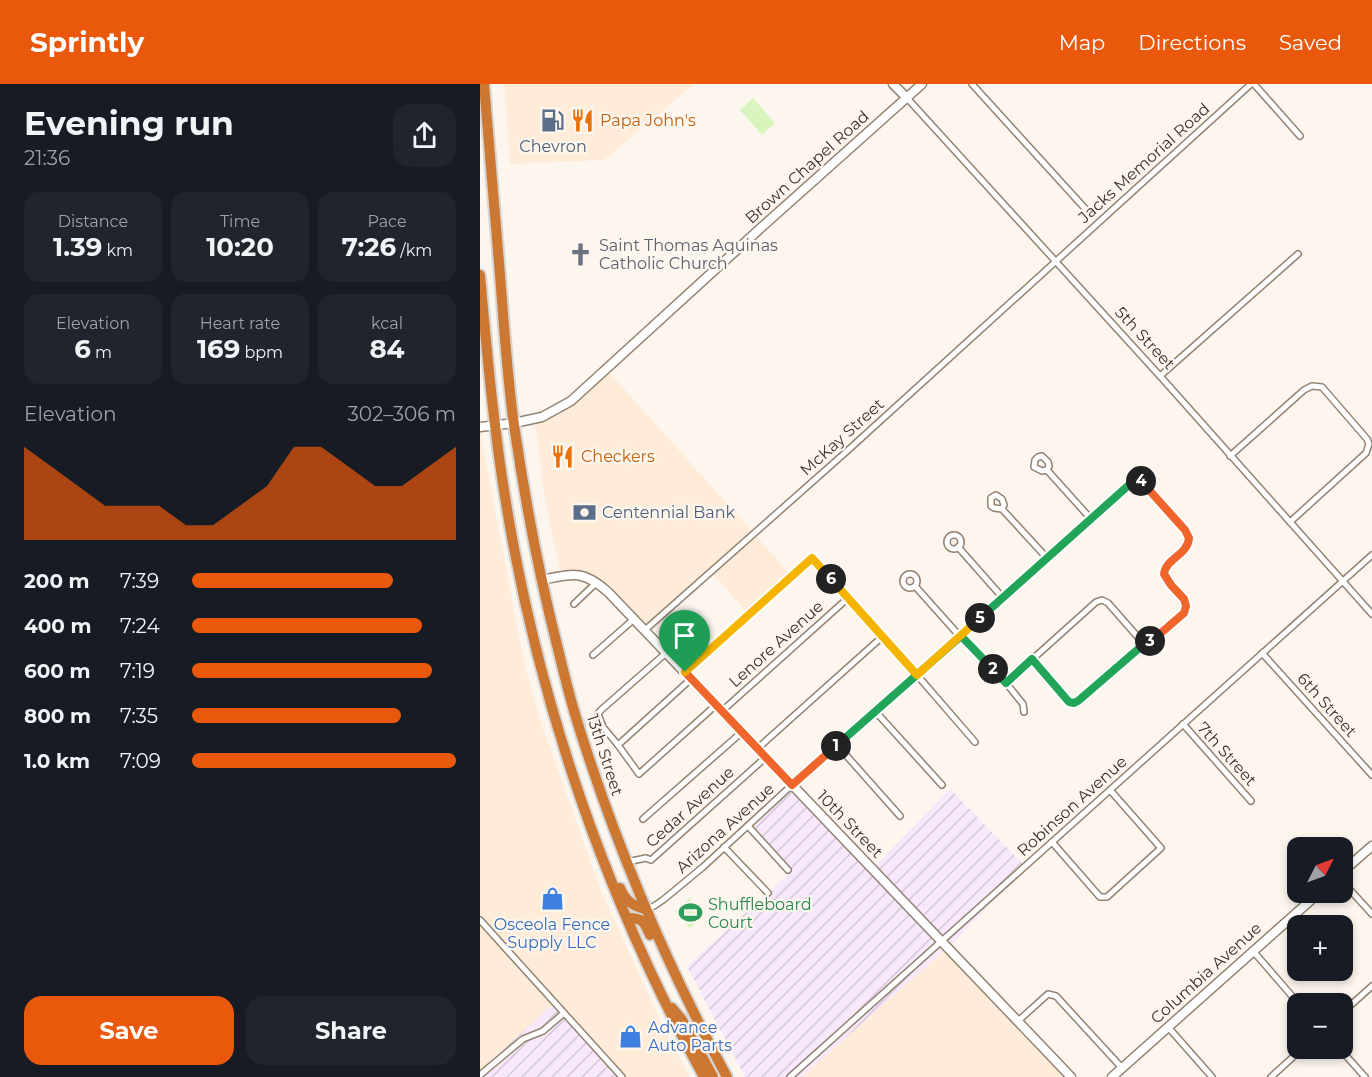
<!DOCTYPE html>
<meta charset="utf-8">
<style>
body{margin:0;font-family:Montserrat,sans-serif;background:#20242c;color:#f1f3f6;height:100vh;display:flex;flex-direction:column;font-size:22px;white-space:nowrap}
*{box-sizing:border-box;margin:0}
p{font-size:20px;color:#9ea1a6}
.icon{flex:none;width:33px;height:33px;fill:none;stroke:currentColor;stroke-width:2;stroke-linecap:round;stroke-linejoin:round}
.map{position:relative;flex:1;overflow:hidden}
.details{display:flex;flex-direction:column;background:#171b24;width:480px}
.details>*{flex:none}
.needle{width:39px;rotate:48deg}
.controls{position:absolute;left:807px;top:753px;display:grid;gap:12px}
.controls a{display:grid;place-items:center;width:66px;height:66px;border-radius:12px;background:#171b24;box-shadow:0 3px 9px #0003;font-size:30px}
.pin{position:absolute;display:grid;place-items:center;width:51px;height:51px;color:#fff;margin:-62px -26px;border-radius:50% 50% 50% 0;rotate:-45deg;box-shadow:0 0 6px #0007}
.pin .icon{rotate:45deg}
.km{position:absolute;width:30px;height:30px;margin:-15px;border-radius:50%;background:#222;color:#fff;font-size:16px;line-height:30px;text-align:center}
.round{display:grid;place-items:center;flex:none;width:63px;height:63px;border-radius:18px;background:#20242c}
.summary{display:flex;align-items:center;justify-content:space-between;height:102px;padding:0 24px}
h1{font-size:33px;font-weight:700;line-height:45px}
.figures{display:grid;grid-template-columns:repeat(3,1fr);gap:9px;height:102px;padding:6px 24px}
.figures div{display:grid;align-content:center;border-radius:15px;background:#20242c;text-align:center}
.figures b{font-size:26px;font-weight:700}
.figures small{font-size:16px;font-weight:400}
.figures p{font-size:16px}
.chart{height:168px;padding:12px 24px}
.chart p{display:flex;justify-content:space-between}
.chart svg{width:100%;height:108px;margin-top:6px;fill:#ea580c;opacity:.7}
.cta{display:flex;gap:12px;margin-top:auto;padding:12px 24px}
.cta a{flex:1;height:69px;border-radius:18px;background:#ea580c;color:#fff;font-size:24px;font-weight:700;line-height:69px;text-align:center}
.cta a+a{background:#20242c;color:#f1f3f6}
ul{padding:0 24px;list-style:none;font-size:20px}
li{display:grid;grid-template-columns:96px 72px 1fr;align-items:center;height:45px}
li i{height:15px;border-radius:8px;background:#ea580c}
header{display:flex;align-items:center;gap:36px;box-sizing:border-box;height:84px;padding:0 30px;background:#ea580c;color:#fff}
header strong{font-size:28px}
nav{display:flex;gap:33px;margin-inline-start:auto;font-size:21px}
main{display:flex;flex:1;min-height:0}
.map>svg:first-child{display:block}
.built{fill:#ffecd8}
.industrial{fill:url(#industrial-furrows)}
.grass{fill:#d9f5be}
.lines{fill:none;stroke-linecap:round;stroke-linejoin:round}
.street-casing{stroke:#938372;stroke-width:8}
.secondary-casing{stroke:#938372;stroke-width:11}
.highway-casing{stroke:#d7d6d5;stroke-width:14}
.street{stroke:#fff;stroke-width:5}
.secondary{stroke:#fff;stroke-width:8}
.highway{stroke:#cc7833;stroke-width:10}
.split-1-casing{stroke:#fff;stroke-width:12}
.split-2-casing{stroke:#fff;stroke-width:12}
.split-3-casing{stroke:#fff;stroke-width:12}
.split-4-casing{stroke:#fff;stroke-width:12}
.split-5-casing{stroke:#fff;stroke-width:12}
.split-6-casing{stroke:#fff;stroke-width:12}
.split-7-casing{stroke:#fff;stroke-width:12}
.split-1{stroke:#f0652b;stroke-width:8}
.split-2{stroke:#22a559;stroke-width:8}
.split-3{stroke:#22a559;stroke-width:8}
.split-4{stroke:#f0652b;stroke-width:8}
.split-5{stroke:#22a559;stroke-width:8}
.split-6{stroke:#f5b400;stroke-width:8}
.split-7{stroke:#f5b400;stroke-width:8}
.labels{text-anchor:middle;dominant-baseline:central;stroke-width:4.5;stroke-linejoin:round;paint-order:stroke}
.food-label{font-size:16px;fill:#c56008;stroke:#fdf6ef;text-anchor:start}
.service-label{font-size:16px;fill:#4e5e75;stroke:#fdf6ef}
.street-label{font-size:16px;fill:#39322b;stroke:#fdf6ef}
.worship-label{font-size:16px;fill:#5b616d;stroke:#fdf6ef;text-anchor:start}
.leisure-label{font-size:16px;fill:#27864d;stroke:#fdf6ef;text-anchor:start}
.shop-label{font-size:16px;fill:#366cbe;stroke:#fdf6ef}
</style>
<header>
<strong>Sprintly</strong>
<nav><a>Map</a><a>Directions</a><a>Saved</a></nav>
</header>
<main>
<section class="details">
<div class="summary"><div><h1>Evening run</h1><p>21:36</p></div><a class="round"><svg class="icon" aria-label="share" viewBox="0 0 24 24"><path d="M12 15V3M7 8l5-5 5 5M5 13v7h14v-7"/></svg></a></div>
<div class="figures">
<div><p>Distance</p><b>1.39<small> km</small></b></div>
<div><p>Time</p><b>10:20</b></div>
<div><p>Pace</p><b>7:26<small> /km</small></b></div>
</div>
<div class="figures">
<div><p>Elevation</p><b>6<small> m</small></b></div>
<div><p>Heart rate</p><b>169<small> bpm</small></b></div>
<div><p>kcal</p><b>84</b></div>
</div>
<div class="chart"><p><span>Elevation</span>302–306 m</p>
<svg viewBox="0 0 160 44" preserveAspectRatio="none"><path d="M0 44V6L10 14L20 22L30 30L40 30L50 30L60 38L70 38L80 30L90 22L100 6L110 6L120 14L130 22L140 22L150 14L160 6V44z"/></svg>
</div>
<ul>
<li><b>200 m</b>7:39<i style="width:76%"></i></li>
<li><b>400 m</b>7:24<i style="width:87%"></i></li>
<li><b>600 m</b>7:19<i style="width:91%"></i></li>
<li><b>800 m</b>7:35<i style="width:79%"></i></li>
<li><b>1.0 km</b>7:09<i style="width:100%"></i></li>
</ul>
<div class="cta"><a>Save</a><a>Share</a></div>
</section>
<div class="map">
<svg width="892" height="993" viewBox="0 0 892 993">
<defs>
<pattern id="industrial-furrows" width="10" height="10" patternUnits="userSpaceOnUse" patternTransform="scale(1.5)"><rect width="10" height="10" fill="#f7e8fb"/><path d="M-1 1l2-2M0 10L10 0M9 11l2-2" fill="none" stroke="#d4c7d7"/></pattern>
</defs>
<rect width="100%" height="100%" fill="#fdf6ef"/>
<g class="built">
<polygon points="24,0 214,0 124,76 30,80"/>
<polygon points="129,288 309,489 266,527 232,489 170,545 134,507 119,495 107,488 92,486 80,488 64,410 55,338 92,320"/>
<polygon points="0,347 1,347 7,383 45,583 61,638 121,807 187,951 210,993 142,993 74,919 0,987"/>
<polygon points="465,866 586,993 321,993"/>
</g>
<g class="industrial">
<polygon points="470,705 546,783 471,861 395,782"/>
<polygon points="311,706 465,866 321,993 265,993 207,882 311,788 270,741"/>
<polygon points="74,919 142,993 0,993 0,987"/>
</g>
<g class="grass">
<polygon points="273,14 295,39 282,51 260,26"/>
<polygon points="209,814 224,831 210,844 195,828"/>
</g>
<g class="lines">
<defs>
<g id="street">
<polyline points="492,0 610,130"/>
<polyline points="774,0 820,52"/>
<polyline points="427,14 680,292 892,530"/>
<polyline points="680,292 818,170"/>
<polyline points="750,372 824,306 832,302 842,303 887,355 889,360 886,369 810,438"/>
<polyline points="567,386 562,387 554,383 555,376 558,373 562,372 568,378 569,382 567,386 611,435"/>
<polyline points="522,425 514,424 511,422 511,414 516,411 522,415 524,421 522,425 567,474"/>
<circle cx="474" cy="458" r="7"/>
<polyline points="478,463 523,514"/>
<circle cx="430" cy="497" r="7"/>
<polyline points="435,502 476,548 486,556 526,599 543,620 544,628"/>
<polyline points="94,520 117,498"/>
<polyline points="165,546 366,368 771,0"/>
<polyline points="186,569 121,626 118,630 123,643 138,661 159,690 236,621"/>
<polyline points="782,569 892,691"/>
<polyline points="113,571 154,535"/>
<polyline points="205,588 332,474 437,591 495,658"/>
<polyline points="526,599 616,518 622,516 628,519 664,560"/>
<polyline points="242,627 368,514"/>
<polyline points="395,627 462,701"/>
<polyline points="703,640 771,717"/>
<polyline points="138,661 211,595"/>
<polyline points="357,661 420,732"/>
<polyline points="278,664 402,553"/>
<polyline points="163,735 262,648"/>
<polyline points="268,742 308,786"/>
<polyline points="572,758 620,813 627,813 681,764 630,706"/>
<polyline points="244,763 288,809"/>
<polyline points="147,778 166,774 171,776 286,673"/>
<polyline points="862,797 892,830"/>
<path d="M166,825L174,822L183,816L223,783L312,701L650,400L656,396L663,397L708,450C713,469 686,473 684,490C689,501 699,507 704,517C706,521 707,522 705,526C701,536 674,556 664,560L598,617L594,619L589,618L552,575"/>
<polyline points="0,836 142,993"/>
<polyline points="773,867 819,920"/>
<polyline points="862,929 892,902"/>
<polyline points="538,937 568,910 576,912 642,984"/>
<polyline points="688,943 732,993"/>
<polyline points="859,964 885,993"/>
<polyline points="0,991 43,955 63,947 84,929"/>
<polyline points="310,993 892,471"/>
<polyline points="791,993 823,964"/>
</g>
<g id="secondary">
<polyline points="413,0 427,14"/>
<polyline points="0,343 34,339 62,333 91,317 284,141 442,0"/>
<path d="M61,496C93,490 102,485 128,508L591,993"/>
<polyline points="862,788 892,762"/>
<polyline points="632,993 840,808"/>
</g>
<g id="highway">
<path d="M4,0C9,64 15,127 20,191C24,241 27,291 34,341C45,416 59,491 78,565C84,590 90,615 98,640C136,762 186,880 247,993"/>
<path d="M0,191C7,270 14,348 27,425C60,623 127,817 224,993"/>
<path d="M140,804C145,817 154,823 166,825"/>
<path d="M147,834C163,834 164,837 170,851"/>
<polyline points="192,924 202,936 233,993"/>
</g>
</defs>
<use href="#street" class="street-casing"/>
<use href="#secondary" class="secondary-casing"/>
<use href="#highway" class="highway-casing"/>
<use href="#street" class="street"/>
<use href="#secondary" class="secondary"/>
<use href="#highway" class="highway"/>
</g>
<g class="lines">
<defs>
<polyline id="split-1" points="205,588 312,701 356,662"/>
<polyline id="split-2" points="356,662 481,552 513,585"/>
<polyline id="split-3" points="513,585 526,599 552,575 589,618 594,619 598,617 664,560 670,557"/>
<path id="split-4" d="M661,397L705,446L709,454C708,471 686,474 684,490L691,501L704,515L706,522L704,529L674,555L670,557"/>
<polyline id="split-5" points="500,534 650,400 656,396 661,397"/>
<polyline id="split-6" points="351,495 437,591 500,534"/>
<polyline id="split-7" points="205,588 332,474 351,495"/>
</defs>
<use href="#split-1" class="split-1-casing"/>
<use href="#split-2" class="split-2-casing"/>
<use href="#split-3" class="split-3-casing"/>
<use href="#split-4" class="split-4-casing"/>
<use href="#split-5" class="split-5-casing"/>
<use href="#split-6" class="split-6-casing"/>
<use href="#split-7" class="split-7-casing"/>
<use href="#split-1" class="split-1"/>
<use href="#split-2" class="split-2"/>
<use href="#split-3" class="split-3"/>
<use href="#split-4" class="split-4"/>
<use href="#split-5" class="split-5"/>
<use href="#split-6" class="split-6"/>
<use href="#split-7" class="split-7"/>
</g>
<defs>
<symbol id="restaurant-bare" viewBox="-9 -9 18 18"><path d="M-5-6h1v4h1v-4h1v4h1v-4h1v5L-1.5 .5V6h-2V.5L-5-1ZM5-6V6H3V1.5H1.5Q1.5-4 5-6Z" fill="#e8710a" stroke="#fdf6ef" stroke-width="2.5" paint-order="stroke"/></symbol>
<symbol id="fuel-bare" viewBox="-9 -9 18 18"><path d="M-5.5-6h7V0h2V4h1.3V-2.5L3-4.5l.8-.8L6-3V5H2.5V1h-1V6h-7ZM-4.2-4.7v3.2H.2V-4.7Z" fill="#5c6f8a" stroke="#fdf6ef" stroke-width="2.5" paint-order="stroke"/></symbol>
<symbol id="church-bare" viewBox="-9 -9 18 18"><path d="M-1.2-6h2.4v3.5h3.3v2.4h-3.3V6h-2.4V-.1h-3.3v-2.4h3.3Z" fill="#6b7280" stroke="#fdf6ef" stroke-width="2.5" paint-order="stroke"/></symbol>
<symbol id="bank-bare" viewBox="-9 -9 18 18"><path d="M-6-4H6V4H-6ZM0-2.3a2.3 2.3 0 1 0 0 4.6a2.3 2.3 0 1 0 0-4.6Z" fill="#5c6f8a" stroke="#fdf6ef" stroke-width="2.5" paint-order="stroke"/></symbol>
<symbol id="shop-bare" viewBox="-9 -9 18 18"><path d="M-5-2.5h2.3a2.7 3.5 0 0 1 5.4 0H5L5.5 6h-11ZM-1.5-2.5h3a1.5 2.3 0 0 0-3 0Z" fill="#3f7fe0" stroke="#fdf6ef" stroke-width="2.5" paint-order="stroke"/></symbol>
<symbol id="stadium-bare" viewBox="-9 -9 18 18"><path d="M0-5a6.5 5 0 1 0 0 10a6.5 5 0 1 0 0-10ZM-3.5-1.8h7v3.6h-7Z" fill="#2e9e5b" stroke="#fdf6ef" stroke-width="2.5" paint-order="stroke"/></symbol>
</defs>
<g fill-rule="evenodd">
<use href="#restaurant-bare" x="86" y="20" width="33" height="33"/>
<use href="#fuel-bare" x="56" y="20" width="33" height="33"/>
<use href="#church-bare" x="84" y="154" width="33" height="33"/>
<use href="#restaurant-bare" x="66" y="356" width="33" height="33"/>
<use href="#bank-bare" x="88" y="412" width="33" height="33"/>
<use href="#shop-bare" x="56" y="798" width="33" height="33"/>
<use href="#stadium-bare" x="194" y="812" width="33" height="33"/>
<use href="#shop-bare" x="134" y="936" width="33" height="33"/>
</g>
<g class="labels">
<g class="food-label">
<text x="120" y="36">Papa John's</text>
<text x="101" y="372">Checkers</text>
</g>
<g class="service-label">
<text x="73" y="62">Chevron</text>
<text x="122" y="428" text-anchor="start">Centennial Bank</text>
</g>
<g class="street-label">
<text transform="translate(664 79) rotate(-42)">Jacks Memorial Road</text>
<text transform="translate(327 83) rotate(-42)">Brown Chapel Road</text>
<text transform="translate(665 254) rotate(47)">5th Street</text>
<text transform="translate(362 353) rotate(-42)">McKay Street</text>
<text transform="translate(296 560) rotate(-42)">Lenore Avenue</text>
<text transform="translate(847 621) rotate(48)">6th Street</text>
<text transform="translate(747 670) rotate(48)">7th Street</text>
<text transform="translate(125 671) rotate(72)">13th Street</text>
<text transform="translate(592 722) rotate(-42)">Robinson Avenue</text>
<text transform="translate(210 723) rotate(-42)">Cedar Avenue</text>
<text transform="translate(370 740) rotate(46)">10th Street</text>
<text transform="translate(245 744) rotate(-42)">Arizona Avenue</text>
<text transform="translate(726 889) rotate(-42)">Columbia Avenue</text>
</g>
<g class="worship-label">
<text x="119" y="161">Saint Thomas Aquinas<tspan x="119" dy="18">Catholic Church</tspan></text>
</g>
<g class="leisure-label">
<text x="228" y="820">Shuffleboard<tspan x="228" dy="18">Court</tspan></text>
</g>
<g class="shop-label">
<text x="72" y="840">Osceola Fence<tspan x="72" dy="18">Supply LLC</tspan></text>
<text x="168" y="943" text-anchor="start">Advance<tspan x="168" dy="18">Auto Parts</tspan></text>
</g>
</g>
</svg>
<div class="controls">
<a><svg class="needle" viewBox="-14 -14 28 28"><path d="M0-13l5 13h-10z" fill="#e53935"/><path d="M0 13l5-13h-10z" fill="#9ea1a6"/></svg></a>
<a>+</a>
<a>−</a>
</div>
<div class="pin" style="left:205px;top:588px;background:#1e9e55"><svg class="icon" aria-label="arrive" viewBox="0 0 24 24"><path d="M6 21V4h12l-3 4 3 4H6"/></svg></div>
<b class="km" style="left:356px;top:662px">1</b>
<b class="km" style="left:513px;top:585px">2</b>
<b class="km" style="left:670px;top:557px">3</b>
<b class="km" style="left:661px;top:397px">4</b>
<b class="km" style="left:500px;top:534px">5</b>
<b class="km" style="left:351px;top:495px">6</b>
</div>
</main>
